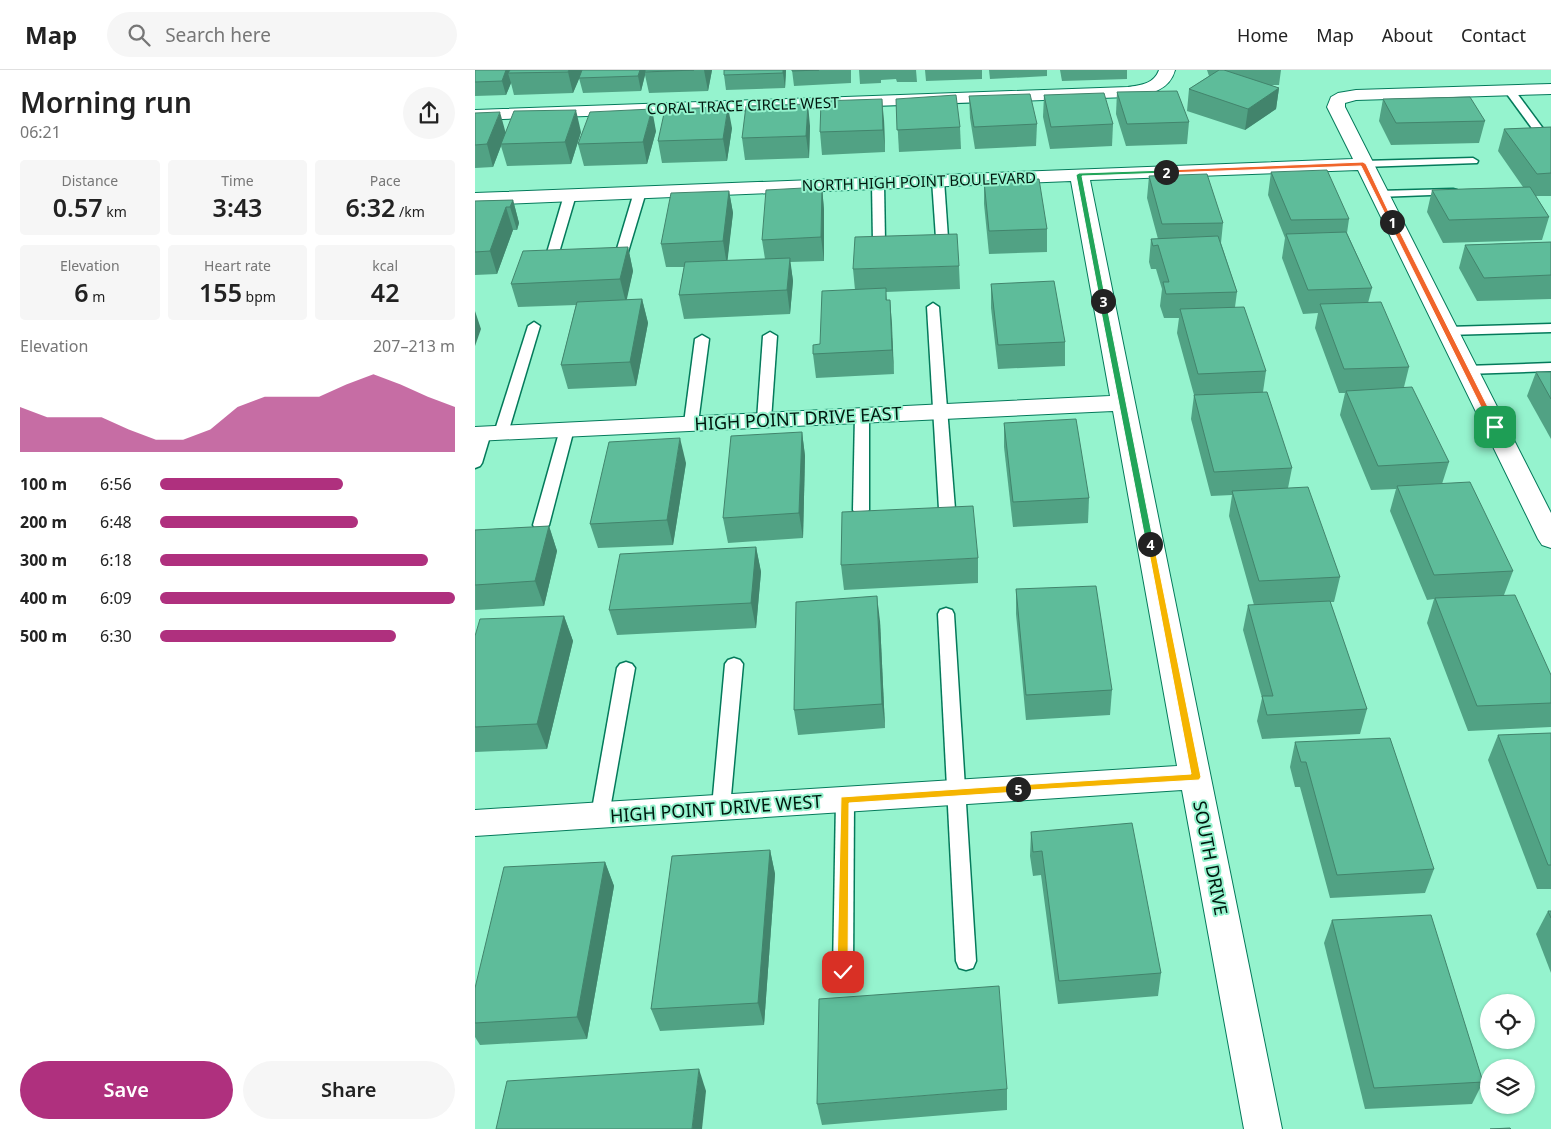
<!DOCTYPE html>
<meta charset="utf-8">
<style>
body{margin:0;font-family:"Noto Sans",sans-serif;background:#f6f6f6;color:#222;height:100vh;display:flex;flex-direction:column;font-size:19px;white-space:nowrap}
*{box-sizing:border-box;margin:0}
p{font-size:16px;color:#767676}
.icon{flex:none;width:28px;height:28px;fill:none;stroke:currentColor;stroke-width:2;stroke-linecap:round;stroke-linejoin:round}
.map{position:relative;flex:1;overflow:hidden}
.panel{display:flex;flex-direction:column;background:#fff;width:475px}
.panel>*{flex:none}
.buttons{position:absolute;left:1005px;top:924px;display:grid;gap:10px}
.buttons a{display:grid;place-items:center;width:55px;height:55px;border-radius:50%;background:#fff;box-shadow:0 1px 4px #0004;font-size:25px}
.pin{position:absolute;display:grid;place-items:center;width:42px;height:42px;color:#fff;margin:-21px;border-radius:10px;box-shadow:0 2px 8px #0006}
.km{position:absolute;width:25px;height:25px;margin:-12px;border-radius:50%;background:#222;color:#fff;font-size:14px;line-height:25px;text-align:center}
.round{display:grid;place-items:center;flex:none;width:52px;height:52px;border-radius:26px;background:#f6f6f6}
.summary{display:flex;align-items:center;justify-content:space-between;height:85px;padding:0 20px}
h1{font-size:28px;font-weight:600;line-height:38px}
.stats{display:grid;grid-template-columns:repeat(3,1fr);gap:8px;height:85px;padding:5px 20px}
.stats div{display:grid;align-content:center;border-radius:5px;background:#f6f6f6;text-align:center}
.stats b{font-size:25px;font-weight:600}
.stats small{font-size:14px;font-weight:400}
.stats p{font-size:14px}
.chart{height:140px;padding:10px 20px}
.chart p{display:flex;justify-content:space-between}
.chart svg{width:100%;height:90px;margin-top:5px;fill:#af307e;opacity:.7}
.primary-button{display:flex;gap:10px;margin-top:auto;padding:10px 20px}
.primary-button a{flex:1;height:58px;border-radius:30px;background:#af307e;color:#fff;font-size:20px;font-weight:600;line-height:58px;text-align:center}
.primary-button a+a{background:#f6f6f6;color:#222}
ul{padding:0 20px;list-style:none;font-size:16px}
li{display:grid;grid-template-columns:80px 60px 1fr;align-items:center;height:38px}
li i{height:12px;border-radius:6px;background:#af307e}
header{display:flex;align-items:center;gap:30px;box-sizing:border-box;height:70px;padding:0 25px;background:#fff;border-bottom:1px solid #e0e0e0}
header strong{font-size:24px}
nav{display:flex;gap:28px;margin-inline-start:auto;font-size:18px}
.search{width:350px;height:45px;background:#f6f6f6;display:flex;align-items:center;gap:12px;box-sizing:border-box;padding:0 18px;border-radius:28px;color:#767676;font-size:19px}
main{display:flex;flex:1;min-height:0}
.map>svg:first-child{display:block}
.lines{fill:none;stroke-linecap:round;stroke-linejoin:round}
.lane-casing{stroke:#047a5b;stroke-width:3}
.street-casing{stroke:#047a5b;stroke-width:2}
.lane{fill:#fff;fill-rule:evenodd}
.street{fill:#fff;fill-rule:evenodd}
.wall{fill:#51a284}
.shaded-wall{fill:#42846c}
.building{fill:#5ebc9a;stroke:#42846c}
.split-1{fill:#f0652b;stroke:#fff}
.split-2{fill:#f0652b;stroke:#fff}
.split-3{fill:#22a559;stroke:#fff}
.split-4{fill:#22a559;stroke:#fff}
.split-5{fill:#f5b400;stroke:#fff}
.split-6{fill:#f5b400;stroke:#fff}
.labels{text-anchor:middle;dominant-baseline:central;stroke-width:4;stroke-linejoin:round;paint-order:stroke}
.far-street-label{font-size:15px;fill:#00170e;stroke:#95f3ce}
.street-label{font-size:18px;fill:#00170e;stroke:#95f3ce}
</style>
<header>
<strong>Map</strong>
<div class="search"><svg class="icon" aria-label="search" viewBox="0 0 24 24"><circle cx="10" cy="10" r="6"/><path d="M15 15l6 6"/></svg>Search here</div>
<nav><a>Home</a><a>Map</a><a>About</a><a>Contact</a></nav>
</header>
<main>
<section class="panel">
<div class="summary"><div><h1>Morning run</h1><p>06:21</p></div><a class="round"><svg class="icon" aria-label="share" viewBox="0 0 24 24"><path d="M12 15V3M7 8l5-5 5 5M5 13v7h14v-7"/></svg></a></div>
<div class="stats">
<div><p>Distance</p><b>0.57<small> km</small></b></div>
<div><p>Time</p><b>3:43</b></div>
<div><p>Pace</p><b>6:32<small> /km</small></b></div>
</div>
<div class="stats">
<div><p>Elevation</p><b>6<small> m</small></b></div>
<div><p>Heart rate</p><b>155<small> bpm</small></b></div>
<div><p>kcal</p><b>42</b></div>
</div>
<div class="chart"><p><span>Elevation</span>207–213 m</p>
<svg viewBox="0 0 160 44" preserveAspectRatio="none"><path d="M0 44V22L10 27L20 27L30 27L40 33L50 38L60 38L70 33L80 22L90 17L100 17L110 17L120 11L130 6L140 11L150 17L160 22V44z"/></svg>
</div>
<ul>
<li><b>100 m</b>6:56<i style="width:62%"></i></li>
<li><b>200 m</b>6:48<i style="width:67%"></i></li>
<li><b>300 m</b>6:18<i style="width:91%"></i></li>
<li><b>400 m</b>6:09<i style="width:100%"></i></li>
<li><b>500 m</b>6:30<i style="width:80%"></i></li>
</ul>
<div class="primary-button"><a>Save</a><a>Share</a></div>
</section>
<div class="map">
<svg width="1076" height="1059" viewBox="0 0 1076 1059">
<rect width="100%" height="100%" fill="#95f3ce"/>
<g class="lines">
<defs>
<g id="lane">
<polygon points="1034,17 1038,18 1075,68 1075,72 1067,72 1029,20"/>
<polygon points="998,88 1003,91 1002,93 888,97 882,94 888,91"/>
<polygon points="463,107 469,110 473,168 467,172 461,168 457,110"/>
<polygon points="403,110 409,113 410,173 404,177 398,173 397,113"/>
<polygon points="165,119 171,122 153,182 151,185 143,185 141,182 159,122"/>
<polygon points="978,119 982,120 984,122 982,124 903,127 897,124 903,121"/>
<polygon points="95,122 101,125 83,186 81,189 73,189 71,186 89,125"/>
<polygon points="458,233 464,237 480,439 477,443 467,443 464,439 452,237"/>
<polygon points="59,252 65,256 33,363 31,366 21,366 19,363 53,256"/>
<polygon points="1076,254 1076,262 972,265 965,261 972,257"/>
<polygon points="295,262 302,266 296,350 294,353 284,353 282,350 288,266"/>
<polygon points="227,265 234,269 223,353 221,356 211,356 209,353 220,269"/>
<polygon points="1076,293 1076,301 991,304 984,300 991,296"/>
<polygon points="387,341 392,342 394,345 394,440 391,444 381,444 378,440 380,345 382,342"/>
<polygon points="92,355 97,356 99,359 74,455 71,459 66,460 61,459 58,455 85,359 87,356"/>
<polygon points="9,359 14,360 16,363 7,393 5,396 0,398 0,369 4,360"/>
<polygon points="471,538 477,540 479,544 501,891 498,898 491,900 484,898 481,891 463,544 465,540"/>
<polygon points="259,588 265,590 268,594 255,737 253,742 246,745 239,742 237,737 250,594 253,590"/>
<polygon points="151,592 157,594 160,598 134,745 132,750 125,753 118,750 116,745 142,598 145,594"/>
<polygon points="370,722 377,725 379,730 378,901 375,908 368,910 361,908 358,901 361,730 363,725"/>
</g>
<g id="street">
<path d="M684,0H700C694,22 673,24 653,27L0,50V40L653,17C666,15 679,14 684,0Z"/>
<polygon points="1076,14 1076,24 881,30 870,33 870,37 1076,443 1076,478 1067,475 1063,469 883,100 615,110 807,1059 769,1059 707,720 0,766 0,740 702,696 638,341 0,371 0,357 635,326 596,111 0,135 0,123 878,89 852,37 856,27 863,23 881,20"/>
</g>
</defs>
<use href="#lane" class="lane-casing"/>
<use href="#street" class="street-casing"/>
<use href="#lane" class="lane"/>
<use href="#street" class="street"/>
</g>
<g class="wall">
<polygon points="0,0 237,0 233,21 174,23 170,5 166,21 108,23 104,8 98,23 39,25 36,13 31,25 0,26"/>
<polygon points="249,0 311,0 310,18 251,20 249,5"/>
<polygon points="317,0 376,0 376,13 319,16"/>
<polygon points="384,0 441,0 442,12 422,12 421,9 406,10 406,13 385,14"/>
<polygon points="450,0 507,0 507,9 451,11"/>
<polygon points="514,0 572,0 572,6 515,9"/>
<polygon points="585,0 652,0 652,9 587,11"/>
<polygon points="732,0 806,0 804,15 796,15 804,18 801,39 770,60 712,41 714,19 734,6"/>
<polygon points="642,22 714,52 712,74 651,76 641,44"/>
<polygon points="569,25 638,54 637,76 575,79 568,47"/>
<polygon points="494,26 562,54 561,76 500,79 495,48"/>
<polygon points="421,29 485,57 486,79 424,82"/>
<polygon points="908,29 1010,51 1004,73 916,75 904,51"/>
<polygon points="0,43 30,63 106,62 96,94 32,96 26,76 18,97 0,98"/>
<polygon points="409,50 410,82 347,85 345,62"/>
<polygon points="335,56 334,88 270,90 267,68"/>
<polygon points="1076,57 1076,126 1061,126 1074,147 1067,170 968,173 952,142 957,120 1048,117 1023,81 1029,59"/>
<polygon points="257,58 252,91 187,93 183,71"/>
<polygon points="181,61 172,94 109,96 103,74"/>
<polygon points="796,102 874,149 872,163 897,218 893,233 934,297 929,317 974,392 967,414 1038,501 1029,525 1076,605 1076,657 993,661 952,553 959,529 952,530 915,441 921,419 896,420 865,345 870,323 864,323 840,258 843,243 828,244 807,188 810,168 793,125"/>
<polygon points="674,106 748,153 746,173 762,222 760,237 791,301 788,322 817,398 813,418 865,507 859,532 855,532 892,639 885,664 787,669 782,651 787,628 768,560 773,535 779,535 754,446 757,425 736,426 716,349 719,325 702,263 704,248 689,248 685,236 687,219 681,199 676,199 674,192 676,169 683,169 672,128"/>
<polygon points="509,111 572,159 572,182 514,184 509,134"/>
<polygon points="347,117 349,140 349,191 315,192 318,211 315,244 209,249 204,225 209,197 191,197 186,174 254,121 258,143 252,191 290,189 287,170"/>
<polygon points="38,130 44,153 42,160 38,160 22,204 0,205 0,131"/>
<polygon points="1076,172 1076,229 1002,231 984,198 990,175"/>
<polygon points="153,177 158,201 151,230 167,229 173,253 161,316 93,319 86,295 101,235 43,237 36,214"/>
<polygon points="484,196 485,219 411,222 412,230 415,230 419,304 341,308 338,284 345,274 380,220 378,199"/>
<polygon points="516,214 590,272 590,296 523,299 516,238"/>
<polygon points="1061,302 1076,302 1076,369 1052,326"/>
<polygon points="529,353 614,428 613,453 538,457 529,377"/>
<polygon points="327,362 330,386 328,468 253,473 248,448"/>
<polygon points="211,393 198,475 123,478 115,454"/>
<polygon points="74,456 82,481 69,536 0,540 0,460"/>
<polygon points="281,477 286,502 281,558 142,565 134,540"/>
<polygon points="503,488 503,513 369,520 366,495"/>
<polygon points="541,519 637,620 635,645 551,650 541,544"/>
<polygon points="89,546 98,571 72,679 0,682 0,566"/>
<polygon points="405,551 410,658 323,665 319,640"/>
<polygon points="1076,663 1076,819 1062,819 1013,690 1023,665"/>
<polygon points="820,672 959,799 950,823 855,828 825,717 820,717 815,697"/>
<polygon points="556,762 686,903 683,926 583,934 566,805 558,806 555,786"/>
<polygon points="295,780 300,804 289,955 185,961 176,939"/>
<polygon points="130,792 139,816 112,969 5,975 0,967 0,918"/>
<polygon points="1073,841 1076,841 1076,903 1061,864"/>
<polygon points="857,850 1008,1012 997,1034 890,1039 849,873"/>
<polygon points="532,1019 532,1040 347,1055 342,1034"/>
</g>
<g class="shaded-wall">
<polygon points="31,0 41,0 33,3 36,13 31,25 27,11"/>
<polygon points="94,0 108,0 98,23 93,2"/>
<polygon points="165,0 172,0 170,2 170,5 166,21 163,6"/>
<polygon points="229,0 237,0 233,21"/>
<polygon points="308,0 311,0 310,18 308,3"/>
<polygon points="804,18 801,39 770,60 773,39"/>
<polygon points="407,29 409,50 410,82 408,60"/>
<polygon points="333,34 335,56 334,88 331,66"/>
<polygon points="253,37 257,58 252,91 248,69"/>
<polygon points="177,39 181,61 172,94 168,72"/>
<polygon points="101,40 106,62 96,94 90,72"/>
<polygon points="25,42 31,64 26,74 26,76 18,97 12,74"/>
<polygon points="347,117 349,140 349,191 346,167"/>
<polygon points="254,121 258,143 252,195 248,171"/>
<polygon points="38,130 44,153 42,160 35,137"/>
<polygon points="31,137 38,160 22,204 15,181"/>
<polygon points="153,177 158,201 151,233 145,209"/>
<polygon points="315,188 318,211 315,244 312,220"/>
<polygon points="167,229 173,253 161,316 155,292"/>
<polygon points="415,230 417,254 419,304 417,280"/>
<polygon points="0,241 6,259 0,276"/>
<polygon points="327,362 330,386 328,468 324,443"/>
<polygon points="205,368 211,393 198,475 192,450"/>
<polygon points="74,456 82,481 69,536 60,511"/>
<polygon points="281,477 286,502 281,558 276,533"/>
<polygon points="402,526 405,551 410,658 407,634"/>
<polygon points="89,546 98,571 72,679 62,654"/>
<polygon points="295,780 300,804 289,955 283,933"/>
<polygon points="130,792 139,816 112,969 102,947"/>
<polygon points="224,999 231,1021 227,1059 217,1059"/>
</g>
<g class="building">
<polygon points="0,0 31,0 27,11 0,12"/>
<polygon points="35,0 94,0 93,2 33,3"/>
<polygon points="107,0 165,0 163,6 104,8"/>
<polygon points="170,0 219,0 170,2"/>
<polygon points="249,0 308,0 308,3 249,5"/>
<polygon points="317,0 344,0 317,1"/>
<polygon points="744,0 749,0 804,18 773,39 714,19"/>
<polygon points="702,21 714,52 652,54 642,22"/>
<polygon points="629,23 638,54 576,57 569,25"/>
<polygon points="555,24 562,54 499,57 494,26"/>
<polygon points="481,25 485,57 422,60 421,29"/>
<polygon points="995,27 1010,51 921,53 908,29"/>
<polygon points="407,29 408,60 345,62 346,31"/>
<polygon points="333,34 331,66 267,68 271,36"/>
<polygon points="253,37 248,69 183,71 190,39"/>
<polygon points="177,39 168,72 103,74 115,42"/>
<polygon points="101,40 90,72 26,74 39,41"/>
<polygon points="25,42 12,74 0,75 0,43"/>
<polygon points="1076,57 1076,103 1062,104 1029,59"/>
<polygon points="852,100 874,149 816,150 796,102"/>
<polygon points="732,104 748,153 687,154 674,106"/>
<polygon points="564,109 572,159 514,161 509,111"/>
<polygon points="347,117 346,167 287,170 291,120"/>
<polygon points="1055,117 1074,147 974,150 957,120"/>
<polygon points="254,121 248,171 186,174 196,123"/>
<polygon points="38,130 35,137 31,137 15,181 0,182 0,131"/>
<polygon points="871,162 897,218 833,220 811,164"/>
<polygon points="482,164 484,196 378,199 380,167"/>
<polygon points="743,166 762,222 691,224 688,212 694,212 683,175 678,176 676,169"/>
<polygon points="1076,172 1076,205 1009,208 990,175"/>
<polygon points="153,177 145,209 36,214 48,181"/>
<polygon points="315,188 312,220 204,225 210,192"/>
<polygon points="579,211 590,272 523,275 516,214"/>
<polygon points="411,218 411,230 415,230 417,280 338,284 338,275 345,274 347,221"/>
<polygon points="167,229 155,292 86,295 102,232"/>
<polygon points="906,232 934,297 869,299 845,234"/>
<polygon points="769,237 791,301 723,304 705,239"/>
<polygon points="1061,302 1076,302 1076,329"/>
<polygon points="937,317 974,392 903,396 871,321"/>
<polygon points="792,322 817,398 739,402 719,325"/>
<polygon points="601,349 614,428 538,432 529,353"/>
<polygon points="327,362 324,443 248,448 256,366"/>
<polygon points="205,368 192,450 115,454 134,372"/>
<polygon points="995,412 1038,501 959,505 922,416"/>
<polygon points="833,417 865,507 784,511 757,421"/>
<polygon points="498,436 503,488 366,495 367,442"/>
<polygon points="74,456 60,511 0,515 0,460"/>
<polygon points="281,477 276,533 134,540 145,484"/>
<polygon points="621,516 637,620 551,625 541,519"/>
<polygon points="1040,525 1076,605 1076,633 1002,636 960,528"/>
<polygon points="402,526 407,634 319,640 321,532"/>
<polygon points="855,531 892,639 792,645 787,626 798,626 773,535"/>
<polygon points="89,546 62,654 0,657 0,566 5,549"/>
<polygon points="1076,663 1076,795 1073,795 1023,665"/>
<polygon points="915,668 959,799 862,805 831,692 826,692 820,672"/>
<polygon points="657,753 686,903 584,911 567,781 558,782 556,762"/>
<polygon points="295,780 283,933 176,939 197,786"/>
<polygon points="130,792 102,947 0,953 0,918 29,797"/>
<polygon points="1073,841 1076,841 1076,848"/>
<polygon points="956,845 1008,1012 899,1018 857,850"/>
<polygon points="524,916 532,1019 342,1034 344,929"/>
<polygon points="224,999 217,1059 21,1059 32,1011"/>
<polygon points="1035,1058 1036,1059 1015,1059"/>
</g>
<polygon class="split-1" points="917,150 920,152 1023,357 1022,358 1016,357 914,152"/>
<polygon class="split-2" points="888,92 891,94 919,153 914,152 886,96 691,103 688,102 691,100"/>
<polygon class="split-3" points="691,100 693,103 607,106 631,231 625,232 601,105 604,103"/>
<polygon class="split-4" points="628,229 631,231 679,474 675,477 671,474 624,231"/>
<polygon class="split-5" points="672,472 679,474 726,707 724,710 539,721 538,719 543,715 716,704"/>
<polygon class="split-6" points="543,715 547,719 543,722 374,733 373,902 368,906 364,905 362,902 366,727"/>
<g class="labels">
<g class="far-street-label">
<text transform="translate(268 35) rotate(-2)">CORAL TRACE CIRCLE WEST</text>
<text transform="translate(444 111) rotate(-2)">NORTH HIGH POINT BOULEVARD</text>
</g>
<g class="street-label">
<text transform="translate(323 348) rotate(-3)">HIGH POINT DRIVE EAST</text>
<text transform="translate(241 738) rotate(-4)">HIGH POINT DRIVE WEST</text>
<text transform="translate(736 788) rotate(79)">SOUTH DRIVE</text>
</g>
</g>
</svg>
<div class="buttons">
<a><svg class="icon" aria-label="locate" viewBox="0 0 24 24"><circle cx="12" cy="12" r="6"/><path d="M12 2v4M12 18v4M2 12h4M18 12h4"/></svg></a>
<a><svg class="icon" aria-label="layers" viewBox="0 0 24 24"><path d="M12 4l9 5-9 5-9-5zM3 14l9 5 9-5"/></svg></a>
</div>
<div class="pin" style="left:1020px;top:357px;background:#1e9e55"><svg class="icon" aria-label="arrive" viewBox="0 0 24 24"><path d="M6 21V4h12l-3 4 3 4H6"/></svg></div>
<div class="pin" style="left:368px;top:902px;background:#d93025"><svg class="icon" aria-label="check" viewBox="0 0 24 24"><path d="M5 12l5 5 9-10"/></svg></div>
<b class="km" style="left:917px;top:152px">1</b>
<b class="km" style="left:691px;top:102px">2</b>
<b class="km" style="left:628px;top:231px">3</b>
<b class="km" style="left:675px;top:474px">4</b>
<b class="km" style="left:543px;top:719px">5</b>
</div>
</main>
